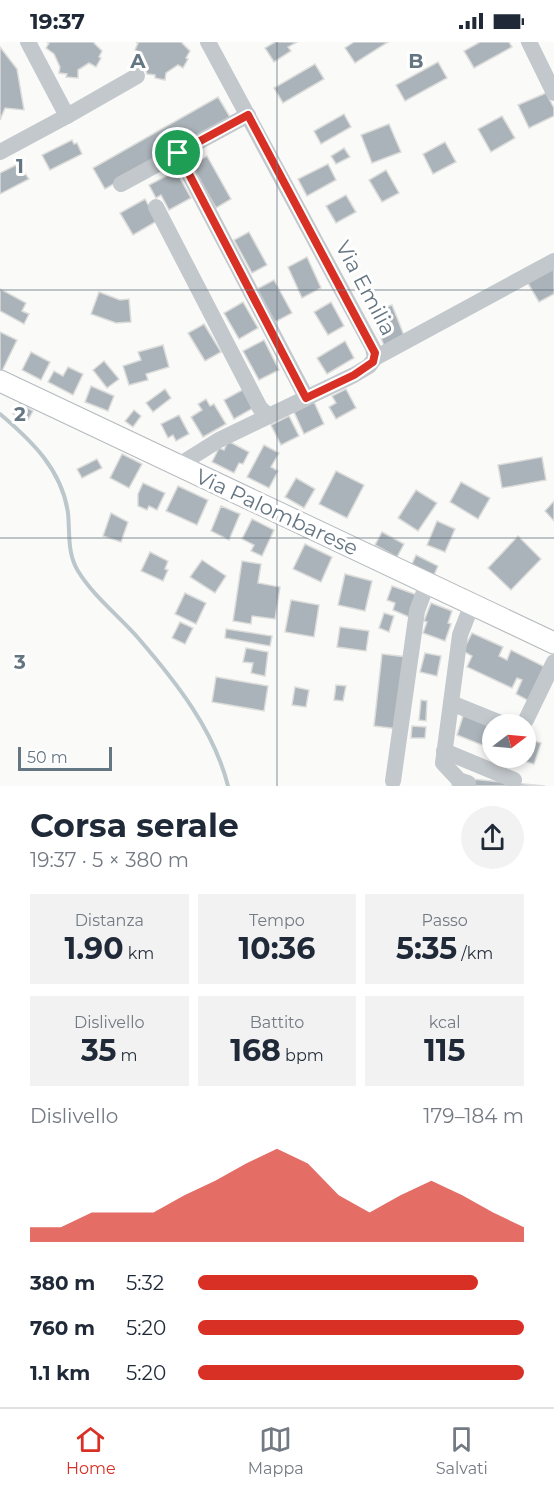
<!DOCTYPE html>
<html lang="it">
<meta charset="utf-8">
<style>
body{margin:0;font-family:Montserrat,sans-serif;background:#f2f2f3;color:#1f2937;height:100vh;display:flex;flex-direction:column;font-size:22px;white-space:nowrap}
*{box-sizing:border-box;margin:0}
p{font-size:20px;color:#747a83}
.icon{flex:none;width:33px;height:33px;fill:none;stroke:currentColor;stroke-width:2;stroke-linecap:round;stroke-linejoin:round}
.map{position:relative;height:744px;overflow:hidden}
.sheet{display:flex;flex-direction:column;background:#fff;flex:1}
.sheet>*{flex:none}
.needle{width:39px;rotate:74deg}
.controls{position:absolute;left:482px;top:672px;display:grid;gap:12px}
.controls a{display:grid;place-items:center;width:54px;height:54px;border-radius:50%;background:#fff;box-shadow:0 3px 9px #0003;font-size:30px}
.scale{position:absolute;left:18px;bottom:15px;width:94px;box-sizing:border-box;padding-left:6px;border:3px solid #657683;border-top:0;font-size:16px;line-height:21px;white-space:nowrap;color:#657683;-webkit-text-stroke:4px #fff;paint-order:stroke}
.pin{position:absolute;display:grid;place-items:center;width:51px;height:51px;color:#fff;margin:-26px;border:3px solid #fff;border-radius:50%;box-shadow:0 2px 6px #0007}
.round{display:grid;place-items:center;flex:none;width:63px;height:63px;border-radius:32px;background:#f2f2f3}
.overview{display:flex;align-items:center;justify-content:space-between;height:102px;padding:0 30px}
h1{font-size:33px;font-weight:700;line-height:45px}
.metrics{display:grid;grid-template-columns:repeat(3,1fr);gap:9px;height:102px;padding:6px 30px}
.metrics div{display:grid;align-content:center;border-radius:0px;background:#f2f2f3;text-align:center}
.metrics b{font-size:30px;font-weight:700}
.metrics small{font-size:16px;font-weight:400}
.metrics p{font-size:16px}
.chart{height:168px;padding:12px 30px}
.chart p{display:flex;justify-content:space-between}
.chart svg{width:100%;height:108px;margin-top:6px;fill:#d93025;opacity:.7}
ul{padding:0 30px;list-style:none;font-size:20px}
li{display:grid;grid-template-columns:96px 72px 1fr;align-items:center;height:45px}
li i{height:15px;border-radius:8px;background:#d93025}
.status{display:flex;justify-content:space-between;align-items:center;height:42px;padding:0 30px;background:#fff;direction:ltr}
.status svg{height:16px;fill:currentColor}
.menu{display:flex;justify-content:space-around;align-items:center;height:84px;border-top:2px solid #e0e1e3;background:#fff;font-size:16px;color:#747a83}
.menu a{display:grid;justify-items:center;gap:3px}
.menu .current{color:#d93025}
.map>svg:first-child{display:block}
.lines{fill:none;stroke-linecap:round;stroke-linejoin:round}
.stream{stroke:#bbc7cb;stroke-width:4}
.building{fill:#aab3b9;stroke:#dcdcda;stroke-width:1.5}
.major-casing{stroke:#b5babe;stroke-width:23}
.minor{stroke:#c3c8cc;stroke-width:16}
.major{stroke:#fff;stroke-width:21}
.route-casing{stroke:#fff;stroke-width:12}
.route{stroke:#d93025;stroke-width:8}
.grid{fill:none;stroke:#657683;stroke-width:1.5;stroke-opacity:0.55}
.labels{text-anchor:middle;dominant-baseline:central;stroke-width:6;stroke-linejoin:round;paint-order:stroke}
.street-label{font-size:21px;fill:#657683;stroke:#fff}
.grid-label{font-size:20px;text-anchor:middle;font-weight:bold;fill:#657683;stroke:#fff;stroke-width:6;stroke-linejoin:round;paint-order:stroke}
</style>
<div class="status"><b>19:37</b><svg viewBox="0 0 49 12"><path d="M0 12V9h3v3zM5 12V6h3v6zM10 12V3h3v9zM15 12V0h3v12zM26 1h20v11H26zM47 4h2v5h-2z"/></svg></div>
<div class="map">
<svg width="554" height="744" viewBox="0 0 554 744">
<rect width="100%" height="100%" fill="#fafaf8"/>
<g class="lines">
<path class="stream" d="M0,372C32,399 62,428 68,471C70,491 67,511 78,529C94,555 119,574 139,597C176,640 214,688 228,744"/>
</g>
<g class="building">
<polygon points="47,0 93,0 102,9 99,15 101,16 96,25 89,21 78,28 78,36 66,35 67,32 59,31 60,25 54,12 46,6 49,1"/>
<polygon points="136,0 181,0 190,9 186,16 188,17 183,26 178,23 166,31 165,38 155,36 155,33 147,32 140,11 135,8 138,1"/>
<polygon points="275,0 297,0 288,5 291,9 274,20 265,6"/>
<polygon points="354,0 388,0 355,21 345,6"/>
<polygon points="480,0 509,0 512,5 474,26 464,9"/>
<polygon points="0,5 17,27 24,68 5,66 0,78"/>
<polygon points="438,20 447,36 405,59 396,43"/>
<polygon points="315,22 324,37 283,61 274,46"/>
<polygon points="546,51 554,66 554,74 529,86 518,63"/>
<polygon points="218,55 230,75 105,147 93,126"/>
<polygon points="344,72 351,85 321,102 314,89"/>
<polygon points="502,74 515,96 491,110 478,87"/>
<polygon points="389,82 401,110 372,121 361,93"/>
<polygon points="72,98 74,102 77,101 82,112 50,128 42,113"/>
<polygon points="445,100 456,120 433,132 423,112"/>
<polygon points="344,106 350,115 336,122 331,114"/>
<polygon points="207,114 231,157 216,166 191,123"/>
<polygon points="18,122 29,137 0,152 0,131"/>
<polygon points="328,122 336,138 307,154 298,137"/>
<polygon points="386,128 399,151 382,160 369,138"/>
<polygon points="176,129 191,156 169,168 161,153 156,156 149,143"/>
<polygon points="346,153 356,170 336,181 326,164"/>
<polygon points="145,157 157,179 133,193 120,171"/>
<polygon points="249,190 267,223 252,231 234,198"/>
<polygon points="307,215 321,246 302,256 288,225"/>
<polygon points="554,223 554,252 539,260 526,238"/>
<polygon points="274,238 292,271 275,280 257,247"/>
<polygon points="0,247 26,261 22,269 29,272 24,282 0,269"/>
<polygon points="99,250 120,258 129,257 131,280 116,281 91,272"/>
<polygon points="243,260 258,286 239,297 224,271"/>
<polygon points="331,260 344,284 328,293 314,270"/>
<polygon points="392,263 405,296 384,304 374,277 382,273 380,267"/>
<polygon points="204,282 221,310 205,319 188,291"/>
<polygon points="0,290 17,298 2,329 0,328"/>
<polygon points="264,298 279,328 259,338 243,309"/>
<polygon points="345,299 354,316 327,332 317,316"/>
<polygon points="163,303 169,325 146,332 148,338 129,343 123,324 141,318 138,310"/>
<polygon points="31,310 50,320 41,338 22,328"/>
<polygon points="104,319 119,337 107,346 93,328"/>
<polygon points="68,325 83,332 73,353 48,340 54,329 63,334"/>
<polygon points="91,344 114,354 108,369 85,360"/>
<polygon points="165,347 171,356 153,370 146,361"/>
<polygon points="244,347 255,365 234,377 224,358"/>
<polygon points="346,347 356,366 336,377 329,365 336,361 332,354"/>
<polygon points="206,357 210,364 214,362 226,382 203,395 191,375 202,368 198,362"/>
<polygon points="314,360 324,382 304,392 294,370"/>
<polygon points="20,361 33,369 27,380 13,372"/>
<polygon points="134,368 141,374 133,385 125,379"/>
<polygon points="179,373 189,392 176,399 173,393 168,396 161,382"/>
<polygon points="289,374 299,394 281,403 271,383"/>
<polygon points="228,399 249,410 243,422 239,421 234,431 212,420 219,406 224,408"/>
<polygon points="264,403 279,411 271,425 278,429 269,446 247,435"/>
<polygon points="122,412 142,422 129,446 110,436"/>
<polygon points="542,415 546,438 502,446 498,423"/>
<polygon points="97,417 102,426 82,436 77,427"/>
<polygon points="336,429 364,443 347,476 319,462"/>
<polygon points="296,436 315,447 304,466 285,455"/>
<polygon points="461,440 490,456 478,477 450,460"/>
<polygon points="143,441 165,451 157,468 149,464 147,468 138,464 138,452"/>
<polygon points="178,444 208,458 197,483 166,469"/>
<polygon points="416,448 437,461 418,489 398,476"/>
<polygon points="554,459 554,479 545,469"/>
<polygon points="221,464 240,472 229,498 211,489"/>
<polygon points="111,471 128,480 121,500 103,494"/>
<polygon points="252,477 274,488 262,514 251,509 254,503 242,497"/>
<polygon points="437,479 455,487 445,510 427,503"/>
<polygon points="382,490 404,502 397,515 375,503"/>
<polygon points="518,494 541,517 511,548 488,526"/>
<polygon points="305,502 332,515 321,540 293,527"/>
<polygon points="150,510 168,519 165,527 168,528 163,539 141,529"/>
<polygon points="416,513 438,524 434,533 412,522"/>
<polygon points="202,518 226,534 215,551 190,535"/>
<polygon points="242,519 261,522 258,541 280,545 275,577 252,574 251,582 233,579"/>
<polygon points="345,532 372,539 365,569 338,563"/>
<polygon points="392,544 417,553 409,575 393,568 395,561 387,558"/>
<polygon points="185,551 206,561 196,582 175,572"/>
<polygon points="291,558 319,563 314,595 285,590"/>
<polygon points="431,561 452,569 448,581 451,582 445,599 423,591 427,580 424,579"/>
<polygon points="384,571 394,574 389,590 379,586"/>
<polygon points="180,580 193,586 185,602 172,596"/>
<polygon points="340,585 369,589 366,609 337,605"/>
<polygon points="226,587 272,594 270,604 225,596"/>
<polygon points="472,591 503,605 499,614 507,618 511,608 545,625 529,659 516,652 522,638 517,636 512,646 467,625 472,614 463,609"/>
<polygon points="246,606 268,610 265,634 251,631 253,621 243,620"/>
<polygon points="425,611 441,614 437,634 420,630"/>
<polygon points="382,612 407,615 399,687 374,684"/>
<polygon points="216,635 268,644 264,669 212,660"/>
<polygon points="336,643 346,644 343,659 334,658"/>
<polygon points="295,645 309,648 306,665 292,663"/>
<polygon points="421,658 427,659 426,679 419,678"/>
<polygon points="464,671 492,682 492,707 457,693"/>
<polygon points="412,684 426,685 425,696 411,696"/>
<polygon points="525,696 541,701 534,722 513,716 525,716"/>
<polygon points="471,737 545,744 452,744 452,741"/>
</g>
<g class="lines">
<defs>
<polyline id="major" points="0,339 554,601"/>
</defs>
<use href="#major" class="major-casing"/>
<g class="minor">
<polyline points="529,0 554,51"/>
<polyline points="67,74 137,34"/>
<polyline points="0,110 67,74 28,0"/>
<polyline points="178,111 306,355"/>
<polyline points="121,142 248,73"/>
<polyline points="156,165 260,366 269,374"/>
<polyline points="375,316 554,219"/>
<polyline points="179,423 219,398 354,333 369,324 375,316 373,306 208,0"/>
<polyline points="451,661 503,682"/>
<polyline points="526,678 554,620"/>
<polyline points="444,709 514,738"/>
<polyline points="393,739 417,569 427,542"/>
<polyline points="468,741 459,738 443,721 460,593 472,562"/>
</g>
<use href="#major" class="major"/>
</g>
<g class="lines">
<defs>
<polygon id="route" points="248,73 375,311 373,320 354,333 306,356 178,111"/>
</defs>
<use href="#route" class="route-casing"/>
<use href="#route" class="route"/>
</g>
<path class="grid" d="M277,0V744M0,248H554M0,496H554"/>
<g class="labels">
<g class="street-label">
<text transform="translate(366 246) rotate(62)">Via Emilia</text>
<text transform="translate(277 470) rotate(25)">Via Palombarese</text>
</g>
</g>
<g class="grid-label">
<text x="138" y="26">A</text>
<text x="416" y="26">B</text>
<text x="20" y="131">1</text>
<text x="20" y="379">2</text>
<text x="20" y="627">3</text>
</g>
</svg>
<div class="controls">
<a><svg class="needle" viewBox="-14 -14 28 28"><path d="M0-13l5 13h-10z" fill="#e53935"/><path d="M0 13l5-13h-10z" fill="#747a83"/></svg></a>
</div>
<div class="scale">50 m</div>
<div class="pin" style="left:178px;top:111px;background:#1e9e55"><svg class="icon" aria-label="arrive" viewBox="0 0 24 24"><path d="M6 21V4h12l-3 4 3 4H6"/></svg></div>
</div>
<section class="sheet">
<div class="overview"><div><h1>Corsa serale</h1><p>19:37 · 5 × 380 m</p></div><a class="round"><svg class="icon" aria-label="share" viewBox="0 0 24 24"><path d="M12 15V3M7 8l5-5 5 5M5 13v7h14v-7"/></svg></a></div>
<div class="metrics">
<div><p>Distanza</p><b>1.90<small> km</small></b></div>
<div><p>Tempo</p><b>10:36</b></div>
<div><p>Passo</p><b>5:35<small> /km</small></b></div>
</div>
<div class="metrics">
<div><p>Dislivello</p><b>35<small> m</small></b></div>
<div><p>Battito</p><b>168<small> bpm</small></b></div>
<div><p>kcal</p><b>115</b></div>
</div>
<div class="chart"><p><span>Dislivello</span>179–184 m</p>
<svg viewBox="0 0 160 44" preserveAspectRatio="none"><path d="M0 44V38L10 38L20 32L30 32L40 32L50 25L60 19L70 12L80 6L90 12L100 25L110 32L120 25L130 19L140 25L150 32L160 38V44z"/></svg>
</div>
<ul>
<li><b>380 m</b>5:32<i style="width:86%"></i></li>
<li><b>760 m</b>5:20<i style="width:100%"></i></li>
<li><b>1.1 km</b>5:20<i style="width:100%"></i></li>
</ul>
</section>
<nav class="menu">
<a class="current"><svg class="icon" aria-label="home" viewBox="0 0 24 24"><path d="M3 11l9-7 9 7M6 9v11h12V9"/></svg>Home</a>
<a><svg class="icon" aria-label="map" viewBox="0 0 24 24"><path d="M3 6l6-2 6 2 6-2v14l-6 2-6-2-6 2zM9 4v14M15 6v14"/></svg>Mappa</a>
<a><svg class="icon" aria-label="saved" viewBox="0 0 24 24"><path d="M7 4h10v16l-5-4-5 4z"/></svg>Salvati</a>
</nav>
